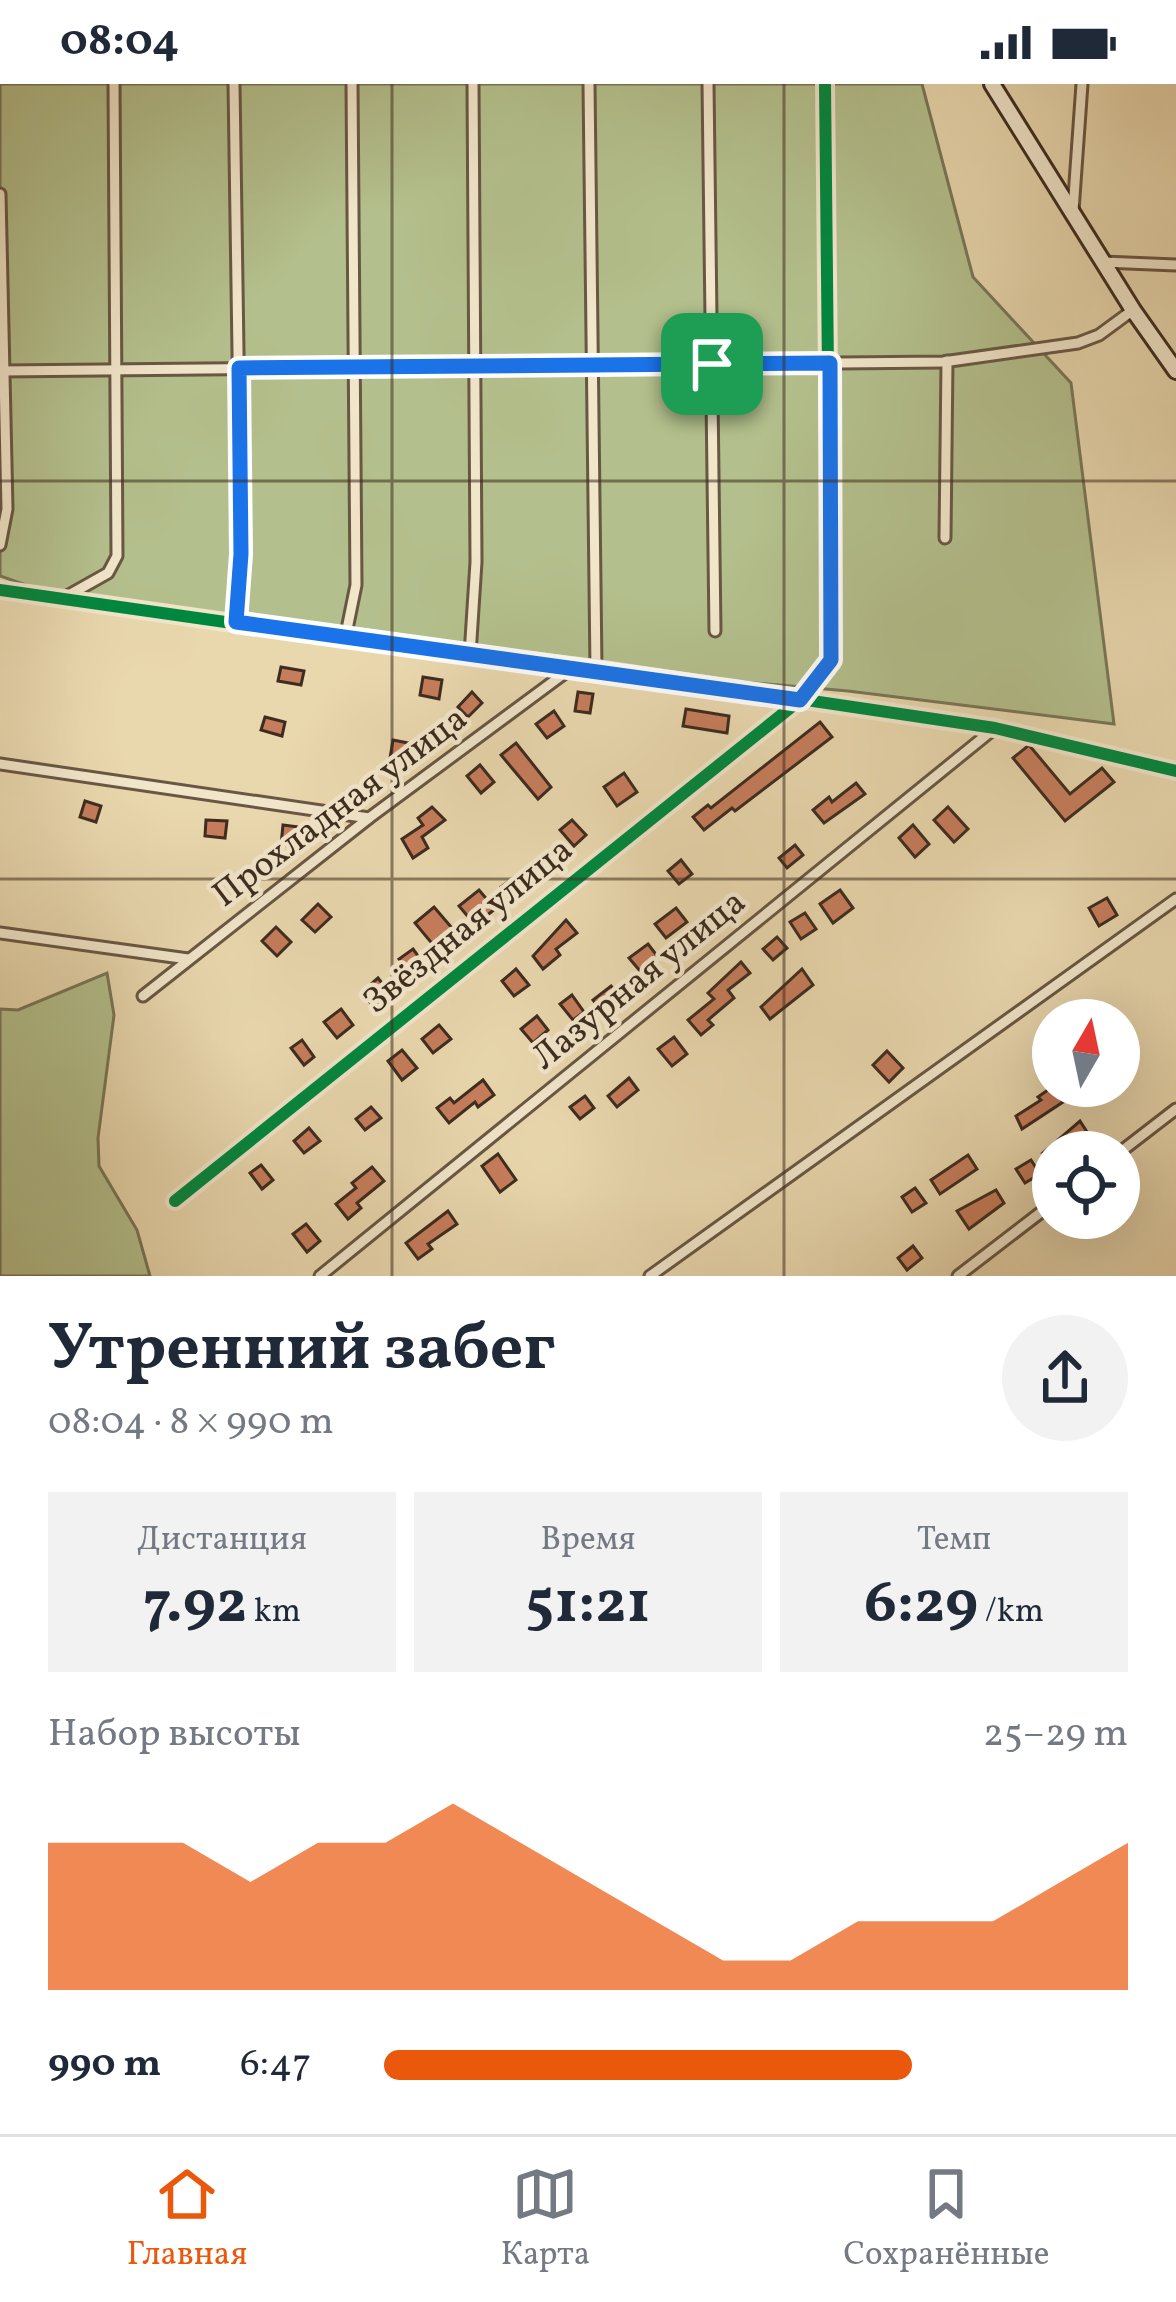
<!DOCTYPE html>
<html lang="ru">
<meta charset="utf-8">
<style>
body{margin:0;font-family:Vollkorn,serif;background:#f2f2f3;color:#1f2937;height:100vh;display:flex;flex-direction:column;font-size:45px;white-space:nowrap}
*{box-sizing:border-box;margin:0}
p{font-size:39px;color:#747a83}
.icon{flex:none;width:66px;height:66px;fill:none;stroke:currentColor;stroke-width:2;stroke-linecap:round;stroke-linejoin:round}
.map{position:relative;height:1192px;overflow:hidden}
.sheet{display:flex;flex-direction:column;background:#fff;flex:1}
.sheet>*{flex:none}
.needle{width:78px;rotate:9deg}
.controls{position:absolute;left:1032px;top:915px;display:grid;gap:24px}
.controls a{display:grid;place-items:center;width:108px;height:108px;border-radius:50%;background:#fff;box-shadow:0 12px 48px #0002;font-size:60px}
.pin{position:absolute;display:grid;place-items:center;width:102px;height:102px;color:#fff;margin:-51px;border-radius:24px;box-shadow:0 6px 18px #0006}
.round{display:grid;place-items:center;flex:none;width:126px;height:126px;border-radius:63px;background:#f2f2f3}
.headline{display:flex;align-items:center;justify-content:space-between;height:204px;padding:0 48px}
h1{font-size:66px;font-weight:700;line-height:90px}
.stats{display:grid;grid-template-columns:repeat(3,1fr);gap:18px;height:204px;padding:12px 48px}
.stats div{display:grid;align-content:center;border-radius:0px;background:#f2f2f3;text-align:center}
.stats b{font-size:60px;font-weight:700}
.stats small{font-size:33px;font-weight:400}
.stats p{font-size:33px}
.chart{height:336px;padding:24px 48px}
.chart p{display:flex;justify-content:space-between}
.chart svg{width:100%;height:216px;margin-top:12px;fill:#ea580c;opacity:.7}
ul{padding:0 48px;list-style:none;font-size:39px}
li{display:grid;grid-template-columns:192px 144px 1fr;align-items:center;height:90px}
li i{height:30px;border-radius:15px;background:#ea580c}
.status{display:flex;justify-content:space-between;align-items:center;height:84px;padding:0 60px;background:#fff;direction:ltr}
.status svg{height:33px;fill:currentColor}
.tabs{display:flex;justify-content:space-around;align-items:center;height:168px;border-top:3px solid #e0e1e3;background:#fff;font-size:33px;color:#747a83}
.tabs a{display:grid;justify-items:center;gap:6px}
.tabs .current{color:#ea580c}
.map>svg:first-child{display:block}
.green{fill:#b3bf8c;stroke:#787656;stroke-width:3}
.building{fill:#c67d5c;stroke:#3d2c1f;stroke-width:3}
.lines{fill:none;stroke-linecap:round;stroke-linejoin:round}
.street-casing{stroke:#685743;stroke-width:15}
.secondary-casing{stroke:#3d2c1f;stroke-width:20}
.street{stroke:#f1e5ca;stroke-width:9}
.secondary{stroke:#f1e5ca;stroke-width:14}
.cycleway-casing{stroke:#f1e5ca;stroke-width:20}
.cycleway{stroke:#00873e;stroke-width:12}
.route-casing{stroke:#fff;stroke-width:24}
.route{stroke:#1a73e8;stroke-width:15}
.grid{fill:none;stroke:#3d2c1f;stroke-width:3;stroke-opacity:0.55}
.labels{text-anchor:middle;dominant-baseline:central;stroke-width:9;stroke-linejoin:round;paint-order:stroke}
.street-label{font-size:36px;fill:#3d2c1f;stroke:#f1e5ca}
</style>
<div class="status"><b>08:04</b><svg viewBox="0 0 49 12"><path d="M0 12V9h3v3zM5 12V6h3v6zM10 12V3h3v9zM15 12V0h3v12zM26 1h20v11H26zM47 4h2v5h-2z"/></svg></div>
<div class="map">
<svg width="1176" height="1192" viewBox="0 0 1176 1192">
<rect width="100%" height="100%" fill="#e9d7ae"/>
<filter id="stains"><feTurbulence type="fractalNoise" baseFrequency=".00167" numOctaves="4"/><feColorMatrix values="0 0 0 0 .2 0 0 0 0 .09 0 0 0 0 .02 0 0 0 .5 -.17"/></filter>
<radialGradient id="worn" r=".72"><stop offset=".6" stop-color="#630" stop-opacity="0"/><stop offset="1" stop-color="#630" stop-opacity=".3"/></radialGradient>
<g class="green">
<polygon points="0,0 922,0 973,193 1071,299 1114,640 848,607 573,583 43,507 0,492"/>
<polygon points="107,889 114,931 98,1054 99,1082 137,1146 150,1192 0,1192 0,925 18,926"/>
</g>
<g class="building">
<polygon points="281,583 304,587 301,601 278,597"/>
<polygon points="423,593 442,596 439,615 420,611"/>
<polygon points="472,608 482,619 468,633 458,623"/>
<polygon points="578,608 593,610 590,629 575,627"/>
<polygon points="686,625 729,632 727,649 683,642"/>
<polygon points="554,627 564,642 547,654 536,640"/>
<polygon points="265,633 285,638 282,652 261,646"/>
<polygon points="820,638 832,653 735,727 732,724 704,746 693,733 708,721 711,724"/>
<polygon points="393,656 408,659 404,677 390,674"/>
<polygon points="516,659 551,703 538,715 501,671"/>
<polygon points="1029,661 1070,710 1102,684 1114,698 1065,737 1013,674"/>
<polygon points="480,681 494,698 481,709 467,692"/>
<polygon points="624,689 637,708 617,722 604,703"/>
<polygon points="856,699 865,710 824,739 813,726 829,713 832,718"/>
<polygon points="85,717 101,722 96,738 80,733"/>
<polygon points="432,723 445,736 422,753 428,764 413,774 402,755 423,741 418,734"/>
<polygon points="948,723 968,745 954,758 934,736"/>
<polygon points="206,736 227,737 225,754 205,752"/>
<polygon points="572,736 586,751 574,762 560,746"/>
<polygon points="283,741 299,743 297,763 281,761"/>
<polygon points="913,741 929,760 915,773 899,754"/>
<polygon points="795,761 803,771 787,784 779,774"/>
<polygon points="681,776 692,790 679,800 668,787"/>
<polygon points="514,793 526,808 512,818 501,803"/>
<polygon points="479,806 495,825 475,841 459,822"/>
<polygon points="840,806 853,824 833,839 820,820"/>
<polygon points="1107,814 1117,831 1099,842 1089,824"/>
<polygon points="318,820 331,833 315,848 302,836"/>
<polygon points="434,823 464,858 444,874 415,839"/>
<polygon points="676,824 687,838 666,854 655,840"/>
<polygon points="805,829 816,845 801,855 790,838"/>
<polygon points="566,836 577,849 556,865 560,871 543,885 533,872"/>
<polygon points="276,843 291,858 277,872 262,857"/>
<polygon points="777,853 787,864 773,876 763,865"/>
<polygon points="648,860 658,873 640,887 629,874"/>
<polygon points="413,865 427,884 412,894 399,875"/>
<polygon points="741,878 750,889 728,906 734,914 708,936 713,941 701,951 688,936 714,915 708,909"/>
<polygon points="516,885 529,901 514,912 502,897"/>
<polygon points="802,885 813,901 770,935 761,923"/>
<polygon points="378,894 389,908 373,922 362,908"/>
<polygon points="611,902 624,918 614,925 609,919 601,926 593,916"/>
<polygon points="572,911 584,928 573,936 560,920"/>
<polygon points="341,925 353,941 337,954 324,938"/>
<polygon points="537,932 548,946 533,959 521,945"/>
<polygon points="439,941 451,955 433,969 422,955"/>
<polygon points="674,953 687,970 672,982 658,965"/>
<polygon points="302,956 314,973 304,981 291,964"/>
<polygon points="402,966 417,984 402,996 388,977"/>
<polygon points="887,967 903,984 889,998 873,981"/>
<polygon points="629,994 638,1006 617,1023 608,1012"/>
<polygon points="483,996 494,1011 478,1023 475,1018 449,1039 437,1024 450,1014 454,1019"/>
<polygon points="1052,1003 1063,1018 1022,1045 1016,1032 1041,1016 1038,1013"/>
<polygon points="585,1012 594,1024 580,1035 570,1023"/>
<polygon points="371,1023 381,1034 365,1046 356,1035"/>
<polygon points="1080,1037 1089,1051 1063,1068 1044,1068"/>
<polygon points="309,1044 320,1057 304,1069 294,1057"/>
<polygon points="498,1070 516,1096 500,1108 482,1082"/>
<polygon points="968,1071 977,1085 940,1110 931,1096"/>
<polygon points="1031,1076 1040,1090 1025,1099 1016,1085"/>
<polygon points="261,1081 273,1096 262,1105 250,1089"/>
<polygon points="372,1083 384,1097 357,1119 361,1124 348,1135 336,1120 356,1104 352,1099"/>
<polygon points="915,1104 926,1119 912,1128 902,1113"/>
<polygon points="996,1106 1004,1119 969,1145 957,1127"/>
<polygon points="448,1127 457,1140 428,1160 432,1165 418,1175 406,1159"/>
<polygon points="306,1140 320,1157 307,1168 293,1150"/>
<polygon points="913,1162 922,1174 907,1186 898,1174"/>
</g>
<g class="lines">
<defs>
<g id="street">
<polyline points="234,0 241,470 236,538"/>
<polyline points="589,0 596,585"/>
<polyline points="708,0 715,547"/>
<polyline points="0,110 7,425 0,461"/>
<polyline points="1073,127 1082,0"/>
<polyline points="1103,178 1176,181"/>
<polyline points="0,287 943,278 1078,259 1099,251 1133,226"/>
<polyline points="945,454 947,277"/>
<polyline points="0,506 345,555 596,585 995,644 1176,687"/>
<polyline points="60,516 108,489 117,472 114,0"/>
<polyline points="345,555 356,501 352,0"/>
<polyline points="470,571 476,478 473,0"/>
<polyline points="0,680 369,734"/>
<polyline points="0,849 188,875"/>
<polyline points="143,912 369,734 573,583"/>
<polyline points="1119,1069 1176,1025"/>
<polyline points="175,1117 800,616 831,576 825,0"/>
<polyline points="320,1192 995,644"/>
<polyline points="650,1192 1176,815"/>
<polyline points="958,1192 1053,1119"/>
</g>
<polyline id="secondary" points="992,0 1133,226 1176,287"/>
</defs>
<use href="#street" class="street-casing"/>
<use href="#secondary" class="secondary-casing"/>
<use href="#street" class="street"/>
<use href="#secondary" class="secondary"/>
<defs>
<g id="cycleway">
<polyline points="0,506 345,555 596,585 995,644 1176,687"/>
<polyline points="175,1117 800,616 831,576 825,0"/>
</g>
</defs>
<use href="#cycleway" class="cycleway-casing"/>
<use href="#cycleway" class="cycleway"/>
</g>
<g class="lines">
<defs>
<polygon id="route" points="830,279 831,576 800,616 236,538 241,470 239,284"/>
</defs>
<use href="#route" class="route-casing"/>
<use href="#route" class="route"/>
</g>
<path class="grid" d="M392,0V1192M784,0V1192M0,397H1176M0,795H1176"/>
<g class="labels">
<g class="street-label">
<text transform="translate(341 724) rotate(-37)">Прохладная улица</text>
<text transform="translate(469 843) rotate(-39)">Звёздная улица</text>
<text transform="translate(640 897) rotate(-39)">Лазурная улица</text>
</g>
</g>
<rect width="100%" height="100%" filter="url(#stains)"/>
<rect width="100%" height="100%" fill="url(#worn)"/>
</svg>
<div class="controls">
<a><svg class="needle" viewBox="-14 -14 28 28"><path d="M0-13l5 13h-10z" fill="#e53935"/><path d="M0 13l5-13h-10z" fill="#747a83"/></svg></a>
<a><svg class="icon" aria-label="locate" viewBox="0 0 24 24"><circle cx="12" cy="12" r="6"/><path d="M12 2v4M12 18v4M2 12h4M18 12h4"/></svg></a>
</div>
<div class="pin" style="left:712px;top:280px;background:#1e9e55"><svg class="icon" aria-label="arrive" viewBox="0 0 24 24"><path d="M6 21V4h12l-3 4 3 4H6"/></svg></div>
</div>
<section class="sheet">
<div class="headline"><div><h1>Утренний забег</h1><p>08:04 · 8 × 990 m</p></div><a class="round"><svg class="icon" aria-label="share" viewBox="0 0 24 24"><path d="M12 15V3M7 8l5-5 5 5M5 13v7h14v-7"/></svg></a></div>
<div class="stats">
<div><p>Дистанция</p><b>7.92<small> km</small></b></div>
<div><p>Время</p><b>51:21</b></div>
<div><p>Темп</p><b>6:29<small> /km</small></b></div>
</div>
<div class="chart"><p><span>Набор высоты</span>25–29 m</p>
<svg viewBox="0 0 160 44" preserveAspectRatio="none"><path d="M0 44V14L10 14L20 14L30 22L40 14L50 14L60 6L70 14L80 22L90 30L100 38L110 38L120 30L130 30L140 30L150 22L160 14V44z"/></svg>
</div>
<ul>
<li><b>990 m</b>6:47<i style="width:71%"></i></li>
</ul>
</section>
<nav class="tabs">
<a class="current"><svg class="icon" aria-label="home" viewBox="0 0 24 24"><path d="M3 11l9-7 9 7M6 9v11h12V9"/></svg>Главная</a>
<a><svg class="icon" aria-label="map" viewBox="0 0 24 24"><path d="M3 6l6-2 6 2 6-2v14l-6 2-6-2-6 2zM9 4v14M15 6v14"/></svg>Карта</a>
<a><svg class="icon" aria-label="saved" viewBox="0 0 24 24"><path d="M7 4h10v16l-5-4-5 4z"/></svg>Сохранённые</a>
</nav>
